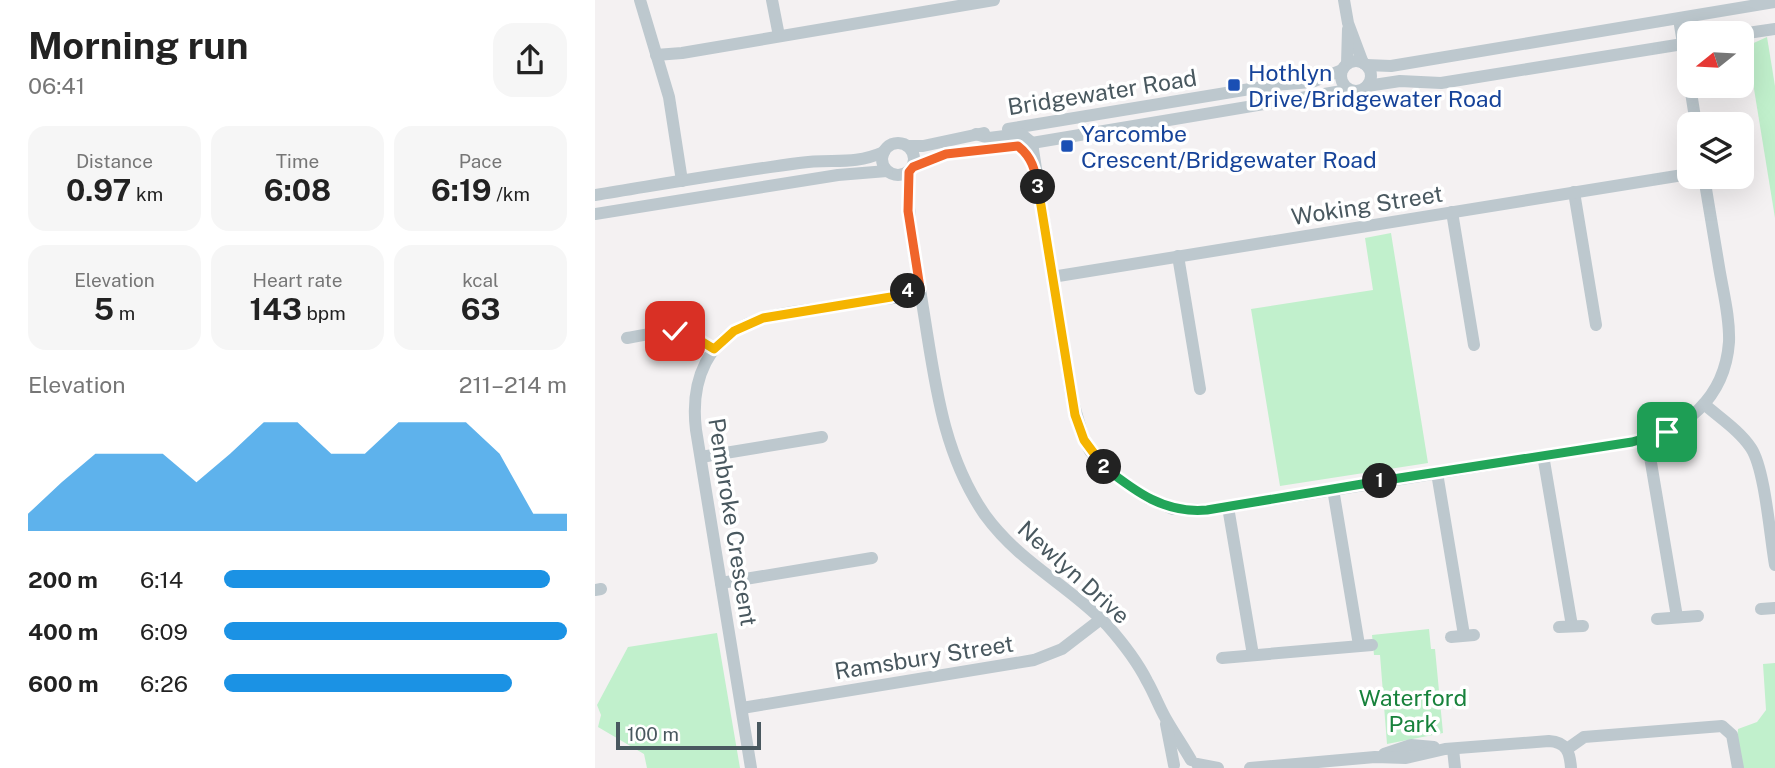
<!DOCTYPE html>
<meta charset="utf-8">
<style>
body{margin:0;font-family:"Public Sans",sans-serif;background:#f6f6f6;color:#222;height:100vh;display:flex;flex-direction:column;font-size:26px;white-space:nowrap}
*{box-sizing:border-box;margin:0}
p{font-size:23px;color:#767676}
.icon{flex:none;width:38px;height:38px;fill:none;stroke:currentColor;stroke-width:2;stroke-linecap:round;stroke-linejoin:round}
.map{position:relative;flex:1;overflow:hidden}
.side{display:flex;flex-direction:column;background:#fff;width:595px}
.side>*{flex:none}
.needle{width:46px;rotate:252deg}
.controls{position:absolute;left:1082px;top:21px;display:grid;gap:14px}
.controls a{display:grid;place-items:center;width:77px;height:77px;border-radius:14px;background:#fff;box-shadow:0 7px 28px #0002;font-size:35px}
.scale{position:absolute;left:21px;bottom:18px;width:145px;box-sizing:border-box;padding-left:7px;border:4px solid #49585f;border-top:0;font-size:19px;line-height:24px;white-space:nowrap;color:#49585f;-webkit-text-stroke:5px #fff;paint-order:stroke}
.pin{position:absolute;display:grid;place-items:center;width:60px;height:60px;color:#fff;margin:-30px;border-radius:14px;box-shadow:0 4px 10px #0006}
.km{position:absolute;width:35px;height:35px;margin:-18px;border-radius:50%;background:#222;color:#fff;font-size:19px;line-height:35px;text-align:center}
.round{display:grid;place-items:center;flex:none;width:74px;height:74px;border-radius:21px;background:#f6f6f6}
.overview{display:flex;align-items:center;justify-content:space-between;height:119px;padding:0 28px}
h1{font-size:38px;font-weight:700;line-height:52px}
.figures{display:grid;grid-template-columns:repeat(3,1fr);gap:10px;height:119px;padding:7px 28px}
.figures div{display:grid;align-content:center;border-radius:18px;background:#f6f6f6;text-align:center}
.figures b{font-size:30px;font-weight:700}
.figures small{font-size:19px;font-weight:400}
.figures p{font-size:19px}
.chart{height:196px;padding:14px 28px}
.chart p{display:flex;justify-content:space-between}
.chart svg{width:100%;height:126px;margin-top:7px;fill:#1b92e4;opacity:.7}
ul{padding:0 28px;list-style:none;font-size:23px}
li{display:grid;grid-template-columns:112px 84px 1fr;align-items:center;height:52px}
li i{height:18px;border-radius:9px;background:#1b92e4}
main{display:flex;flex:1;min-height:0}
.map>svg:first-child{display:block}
.green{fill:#c1f0cc}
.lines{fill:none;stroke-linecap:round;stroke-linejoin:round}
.minor{stroke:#bdc8ce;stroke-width:12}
.split-1-casing{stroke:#fff;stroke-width:14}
.split-2-casing{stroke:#fff;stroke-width:14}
.split-3-casing{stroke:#fff;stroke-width:14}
.split-4-casing{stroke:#fff;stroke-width:14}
.split-5-casing{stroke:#fff;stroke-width:14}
.split-1{stroke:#22a559;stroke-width:9}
.split-2{stroke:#22a559;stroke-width:9}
.split-3{stroke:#f5b400;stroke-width:9}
.split-4{stroke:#f0652b;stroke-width:9}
.split-5{stroke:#f5b400;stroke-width:9}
.transit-dot{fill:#1a4fb4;stroke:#fff;stroke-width:2.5}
.labels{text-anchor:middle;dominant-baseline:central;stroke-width:7;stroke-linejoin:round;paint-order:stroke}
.transit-label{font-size:23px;fill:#164399;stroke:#fff;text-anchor:start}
.street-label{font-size:23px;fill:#49585f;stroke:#fff}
.park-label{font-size:23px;fill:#18823c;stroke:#fff}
</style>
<main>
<section class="side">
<div class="overview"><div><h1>Morning run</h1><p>06:41</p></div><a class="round"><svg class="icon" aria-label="share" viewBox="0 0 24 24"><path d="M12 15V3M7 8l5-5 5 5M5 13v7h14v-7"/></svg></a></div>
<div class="figures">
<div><p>Distance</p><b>0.97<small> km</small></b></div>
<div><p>Time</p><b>6:08</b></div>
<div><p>Pace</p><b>6:19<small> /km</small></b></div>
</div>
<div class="figures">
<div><p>Elevation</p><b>5<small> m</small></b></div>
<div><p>Heart rate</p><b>143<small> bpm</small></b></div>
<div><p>kcal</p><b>63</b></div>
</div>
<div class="chart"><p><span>Elevation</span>211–214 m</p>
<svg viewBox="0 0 160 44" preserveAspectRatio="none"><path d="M0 44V38L10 27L20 17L30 17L40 17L50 27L60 17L70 6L80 6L90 17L100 17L110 6L120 6L130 6L140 17L150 38L160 38V44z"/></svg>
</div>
<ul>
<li><b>200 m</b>6:14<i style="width:95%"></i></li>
<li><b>400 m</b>6:09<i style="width:100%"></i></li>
<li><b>600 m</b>6:26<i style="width:84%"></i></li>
</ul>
</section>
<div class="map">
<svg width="1180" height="768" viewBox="0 0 1180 768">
<rect width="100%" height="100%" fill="#f4f1f2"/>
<g class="green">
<polygon points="1172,37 1180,86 1180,218 1152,46"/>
<polygon points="796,233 833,463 685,486 656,309 778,290 770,238"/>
<polygon points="834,629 836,649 840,649 848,733 792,744 785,655 779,655 777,635"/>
<polygon points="122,633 145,768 52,768 49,754 3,727 6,715 2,705 33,647"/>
<polygon points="1180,663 1180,768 1146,768 1142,741 1143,729 1162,722 1171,710 1168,664"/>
</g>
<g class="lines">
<g class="minor">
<polyline points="45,0 74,97 87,181"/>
<polyline points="177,0 184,36"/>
<polyline points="749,0 753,23 768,63"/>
<polyline points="1084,19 1094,80"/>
<polyline points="1146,34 1180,29"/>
<polyline points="61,55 87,53 399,0"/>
<circle cx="761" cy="76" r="15"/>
<polyline points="752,64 753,29"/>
<polyline points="771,65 796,66 1180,2"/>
<polyline points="772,86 805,81 846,83 1094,43"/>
<polyline points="1095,86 1101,124"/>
<polyline points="413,129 679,85 717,82 747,70"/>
<path d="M381,134L394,138L426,134L437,143L476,395L489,440L495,451L510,468L554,499L578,509L613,510L1037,442C1090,432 1130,398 1134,342C1135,317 1128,292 1124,267C1119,237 1114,207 1109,177"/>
<circle cx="303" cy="159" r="16"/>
<polyline points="313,146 328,146 389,133"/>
<polyline points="318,167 351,154 437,143 753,90"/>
<path d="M314,172C311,218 321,263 328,308C340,381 347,453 390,515C425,563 472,584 512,625C527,642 542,661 552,681C559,693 564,707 571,719C579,733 588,746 596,760"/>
<polyline points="979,192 1001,325"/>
<path d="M0,195C68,184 136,172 204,163C238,158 256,166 289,152"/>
<polyline points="857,212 879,345"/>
<polyline points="0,214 243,175 292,171"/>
<polyline points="583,256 605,389"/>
<polyline points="457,277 1094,174"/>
<path d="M32,338C71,331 84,326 119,349"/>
<path d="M1109,404C1125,418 1145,431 1156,448C1170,469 1175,537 1180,565"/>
<polyline points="1052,439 1082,617"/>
<polyline points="948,455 977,626"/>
<polyline points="106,457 227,437"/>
<polyline points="842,473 869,635"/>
<polyline points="738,489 764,645"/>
<polyline points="633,507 658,655"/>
<polyline points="126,583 277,558"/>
<polyline points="0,590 6,589"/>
<polyline points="1166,609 1180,608"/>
<polyline points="1062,619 1103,616"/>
<polyline points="964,627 988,626"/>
<polyline points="856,637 879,635"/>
<polyline points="627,658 777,645"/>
<polyline points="147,708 439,660 467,649 506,619"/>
<polyline points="571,724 579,765"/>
<polyline points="858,749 860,768"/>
<polyline points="972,749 989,737 1127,726 1137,735 1143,768"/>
<polyline points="789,754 816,745 839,747"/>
<polyline points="602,764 623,768"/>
<path d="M156,768L101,430C95,381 112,336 163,320C183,313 205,311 226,308C259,303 292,297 326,296"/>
<path d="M655,768L780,757L811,758L850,749L954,741C972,742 975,753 976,768"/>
</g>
</g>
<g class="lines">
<defs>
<polyline id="split-1" points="785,481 1037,442 1072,432"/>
<path id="split-2" d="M509,467C541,492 570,514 612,510L785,481"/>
<polyline id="split-3" points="443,187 480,415 489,440 509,467"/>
<path id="split-4" d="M313,291L325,288L313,211L314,172L318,167L351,154L423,146C437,157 440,170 443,187"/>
<polyline id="split-5" points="80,331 96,335 119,349 139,331 168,318 296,297 313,291"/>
</defs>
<use href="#split-1" class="split-1-casing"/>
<use href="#split-2" class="split-2-casing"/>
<use href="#split-3" class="split-3-casing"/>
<use href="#split-4" class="split-4-casing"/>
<use href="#split-5" class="split-5-casing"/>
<use href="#split-1" class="split-1"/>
<use href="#split-2" class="split-2"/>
<use href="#split-3" class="split-3"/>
<use href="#split-4" class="split-4"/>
<use href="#split-5" class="split-5"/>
</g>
<g class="transit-dot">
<rect x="632" y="78" width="14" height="14" rx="3.5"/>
<rect x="465" y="139" width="14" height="14" rx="3.5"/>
</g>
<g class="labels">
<g class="transit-label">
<text x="653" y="72">Hothlyn<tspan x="653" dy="26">Drive/Bridgewater Road</tspan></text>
<text x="486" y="133">Yarcombe<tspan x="486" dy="26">Crescent/Bridgewater Road</tspan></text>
</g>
<g class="street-label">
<text transform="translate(507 92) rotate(-9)">Bridgewater Road</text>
<text transform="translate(772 205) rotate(-9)">Woking Street</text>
<text transform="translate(138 522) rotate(81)">Pembroke Crescent</text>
<text transform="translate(479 572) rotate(42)">Newlyn Drive</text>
<text transform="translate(329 657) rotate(-9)">Ramsbury Street</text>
</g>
<g class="park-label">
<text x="818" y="697">Waterford<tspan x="818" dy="26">Park</tspan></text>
</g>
</g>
</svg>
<div class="controls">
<a><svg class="needle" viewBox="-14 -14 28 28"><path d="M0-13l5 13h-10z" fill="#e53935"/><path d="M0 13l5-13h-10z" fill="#767676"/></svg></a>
<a><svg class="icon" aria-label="layers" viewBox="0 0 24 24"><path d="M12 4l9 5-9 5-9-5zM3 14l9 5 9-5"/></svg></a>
</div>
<div class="scale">100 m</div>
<div class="pin" style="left:1072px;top:432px;background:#1e9e55"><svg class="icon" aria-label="arrive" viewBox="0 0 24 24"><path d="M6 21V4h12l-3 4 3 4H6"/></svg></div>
<div class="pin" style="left:80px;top:331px;background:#d93025"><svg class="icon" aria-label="check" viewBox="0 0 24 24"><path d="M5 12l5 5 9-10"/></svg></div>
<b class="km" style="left:785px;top:481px">1</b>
<b class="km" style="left:509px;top:467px">2</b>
<b class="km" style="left:443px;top:187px">3</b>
<b class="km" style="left:313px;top:291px">4</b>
</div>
</main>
